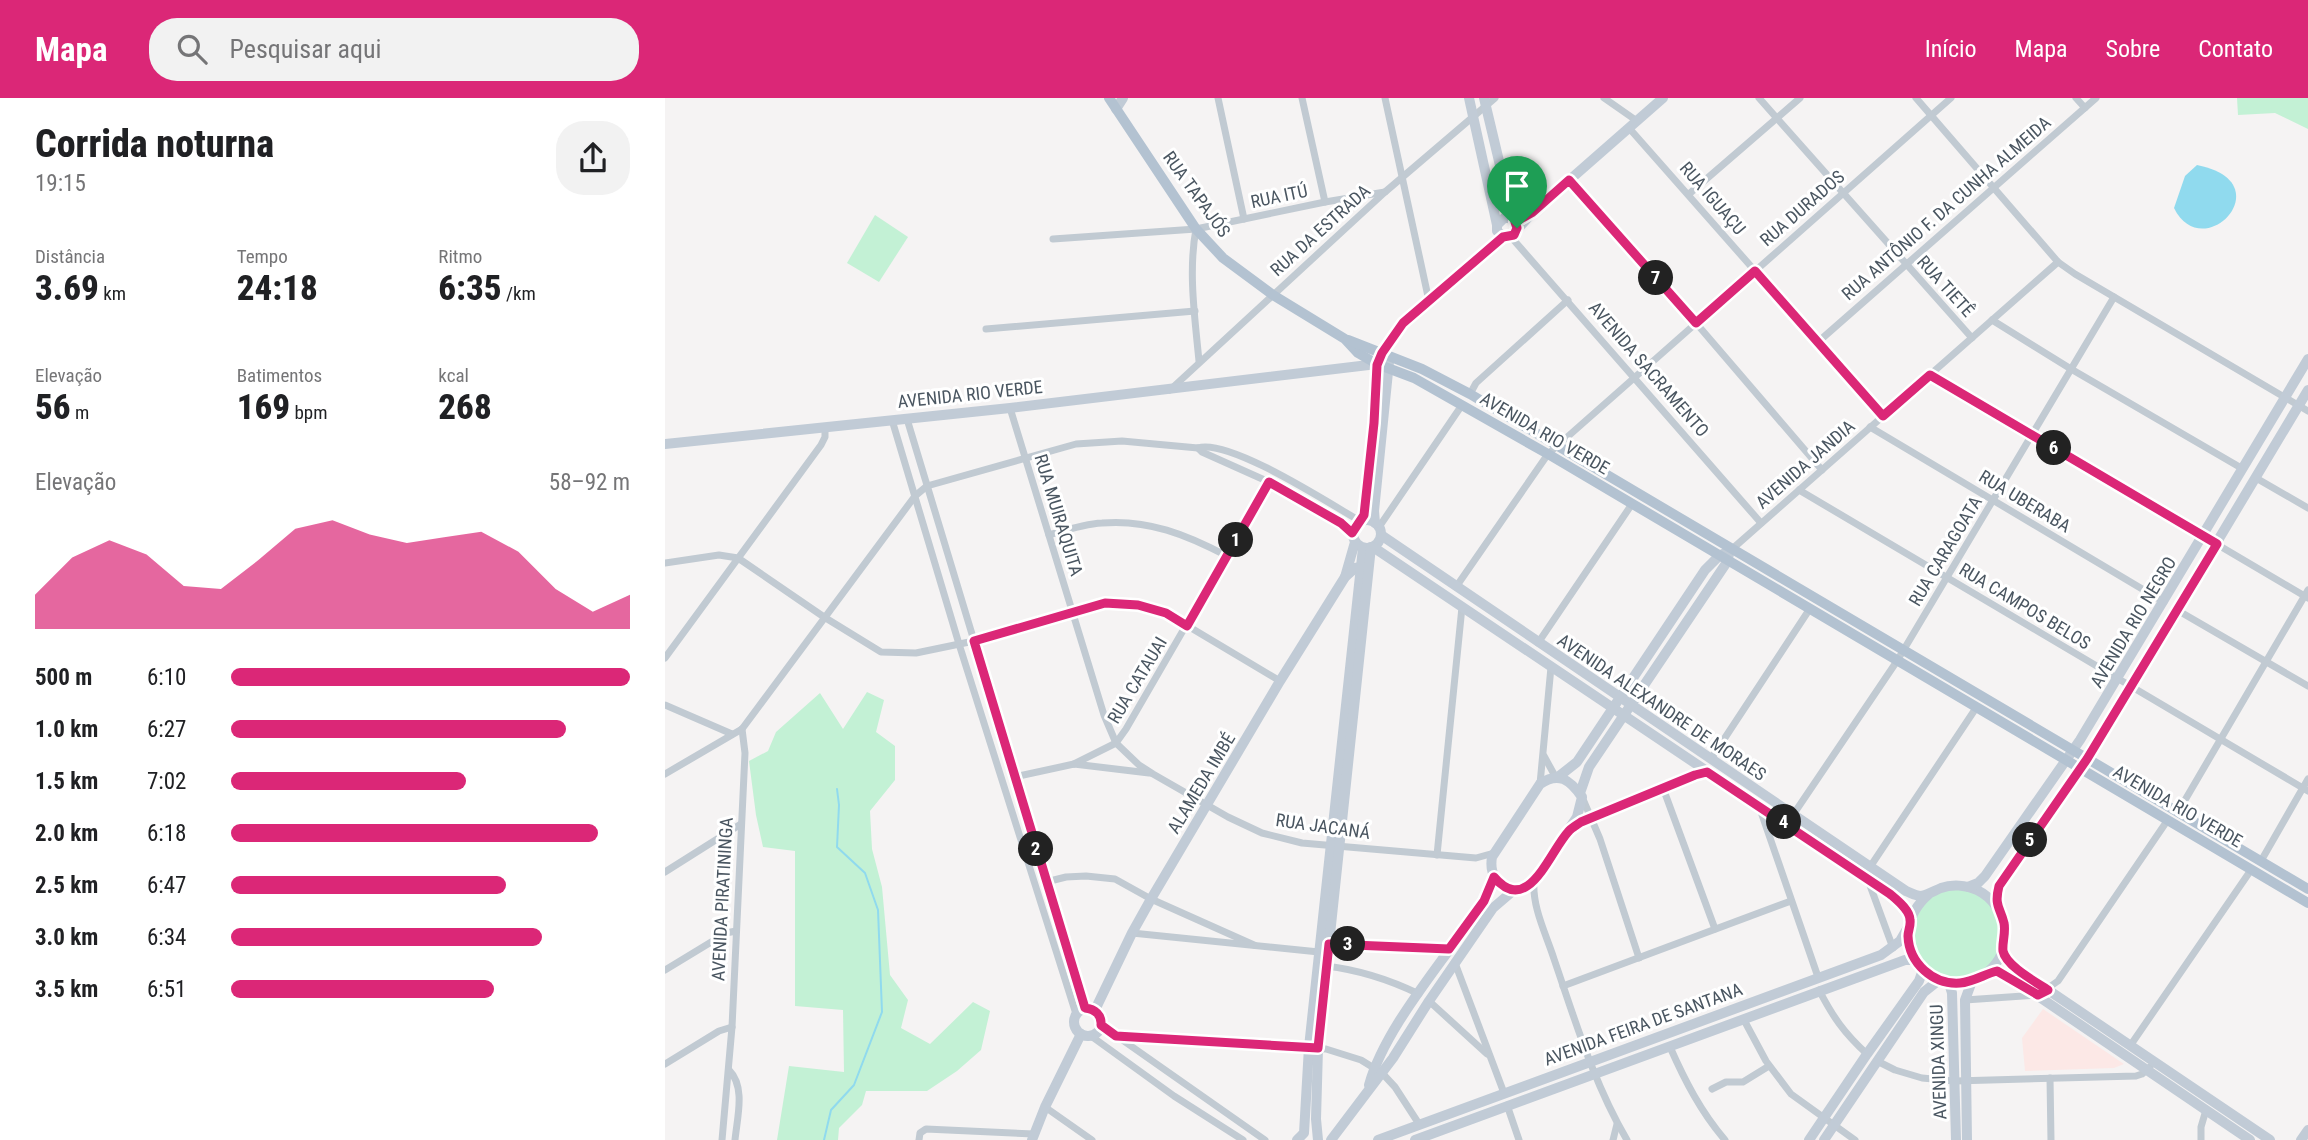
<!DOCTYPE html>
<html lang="pt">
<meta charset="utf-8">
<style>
body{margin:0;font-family:"Roboto Condensed",sans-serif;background:#f2f2f2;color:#202124;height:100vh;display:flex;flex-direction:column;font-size:26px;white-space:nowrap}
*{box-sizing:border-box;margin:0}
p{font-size:23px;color:#757577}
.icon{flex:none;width:38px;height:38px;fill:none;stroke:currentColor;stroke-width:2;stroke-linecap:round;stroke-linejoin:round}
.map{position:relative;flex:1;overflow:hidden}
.side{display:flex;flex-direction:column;background:#fff;width:665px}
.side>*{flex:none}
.pin{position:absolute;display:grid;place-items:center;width:60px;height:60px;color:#fff;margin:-72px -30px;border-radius:50% 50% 50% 0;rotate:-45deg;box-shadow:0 0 7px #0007}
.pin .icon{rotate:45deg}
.km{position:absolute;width:35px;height:35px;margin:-18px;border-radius:50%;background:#222;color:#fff;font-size:19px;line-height:35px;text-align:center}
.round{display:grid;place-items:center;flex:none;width:74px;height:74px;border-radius:28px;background:#f2f2f2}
.headline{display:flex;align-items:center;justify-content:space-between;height:119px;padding:0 35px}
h1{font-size:38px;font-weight:800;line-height:52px}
.metrics{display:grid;grid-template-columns:repeat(3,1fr);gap:10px;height:119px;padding:7px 35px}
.metrics div{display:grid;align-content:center}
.metrics b{font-size:35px;font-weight:800}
.metrics small{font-size:19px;font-weight:400}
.metrics p{font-size:19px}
.chart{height:196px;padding:14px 35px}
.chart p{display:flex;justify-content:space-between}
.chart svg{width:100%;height:126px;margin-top:7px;fill:#db2777;opacity:.7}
ul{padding:0 35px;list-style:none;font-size:23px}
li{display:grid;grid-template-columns:112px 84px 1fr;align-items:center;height:52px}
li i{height:18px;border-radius:9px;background:#db2777}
header{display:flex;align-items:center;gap:42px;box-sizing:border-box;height:98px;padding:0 35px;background:#db2777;color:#fff}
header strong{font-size:33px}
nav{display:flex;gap:38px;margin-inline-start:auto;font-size:24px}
.search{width:490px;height:63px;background:#f2f2f2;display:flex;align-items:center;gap:18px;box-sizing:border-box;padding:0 24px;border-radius:28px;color:#757577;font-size:26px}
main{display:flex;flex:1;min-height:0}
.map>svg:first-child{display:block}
.medical{fill:#fce8e6}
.green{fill:#c3f1d5}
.water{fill:#90daee}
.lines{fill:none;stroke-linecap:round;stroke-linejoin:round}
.stream{stroke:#90daee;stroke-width:2}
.street{stroke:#c1cad2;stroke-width:7}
.secondary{stroke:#c1cbd6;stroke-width:10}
.primary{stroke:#b3c2d1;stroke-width:10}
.route-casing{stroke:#fff;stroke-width:14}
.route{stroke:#db2777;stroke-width:9}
.labels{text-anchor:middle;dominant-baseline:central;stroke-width:6;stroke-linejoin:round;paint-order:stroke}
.street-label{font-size:18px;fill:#4a5661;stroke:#fff}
</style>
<header>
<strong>Mapa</strong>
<div class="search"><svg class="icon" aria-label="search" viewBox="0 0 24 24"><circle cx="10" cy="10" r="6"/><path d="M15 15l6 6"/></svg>Pesquisar aqui</div>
<nav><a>Início</a><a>Mapa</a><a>Sobre</a><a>Contato</a></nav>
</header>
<main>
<section class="side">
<div class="headline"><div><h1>Corrida noturna</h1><p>19:15</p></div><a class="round"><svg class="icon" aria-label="share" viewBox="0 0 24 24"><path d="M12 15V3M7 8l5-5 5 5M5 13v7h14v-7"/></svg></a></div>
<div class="metrics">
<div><p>Distância</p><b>3.69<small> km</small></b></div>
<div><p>Tempo</p><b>24:18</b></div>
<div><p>Ritmo</p><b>6:35<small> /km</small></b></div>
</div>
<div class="metrics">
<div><p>Elevação</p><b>56<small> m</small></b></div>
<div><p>Batimentos</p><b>169<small> bpm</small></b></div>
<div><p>kcal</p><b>268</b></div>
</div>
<div class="chart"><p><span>Elevação</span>58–92 m</p>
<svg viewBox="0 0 160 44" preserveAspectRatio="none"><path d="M0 44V32L10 19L20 13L30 18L40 29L50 30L60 20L70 9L80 6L90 11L100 14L110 12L120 10L130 17L140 30L150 38L160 32V44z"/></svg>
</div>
<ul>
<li><b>500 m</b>6:10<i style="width:100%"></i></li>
<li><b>1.0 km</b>6:27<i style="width:84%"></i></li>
<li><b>1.5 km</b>7:02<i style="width:59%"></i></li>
<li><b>2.0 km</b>6:18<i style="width:92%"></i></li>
<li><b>2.5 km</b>6:47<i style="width:69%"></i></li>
<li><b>3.0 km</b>6:34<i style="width:78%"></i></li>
<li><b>3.5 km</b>6:51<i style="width:66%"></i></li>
</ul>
</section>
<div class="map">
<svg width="1643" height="1042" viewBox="0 0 1643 1042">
<rect width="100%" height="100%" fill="#f5f3f3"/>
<polygon class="medical" points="1378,911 1459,966 1449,970 1360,973 1357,940"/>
<g class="green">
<polygon points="1572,0 1643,0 1643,31 1610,15 1573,17"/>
<polygon points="210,117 243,139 214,184 182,165"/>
<polygon points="202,594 219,602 211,634 230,648 230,682 205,713 207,751 217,789 225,877 243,902 236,930 265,946 308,904 325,913 316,952 292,973 262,993 201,993 197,1007 174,1030 173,1042 112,1042 124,968 179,974 178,912 130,908 130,753 98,749 91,717 84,663 103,653 111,634 155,595 178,631"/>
<circle cx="1292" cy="836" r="45"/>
</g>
<path class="water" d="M1532,67C1619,84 1538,169 1509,110L1520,78Z"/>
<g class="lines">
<polyline class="stream" points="159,1042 166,1012 189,987 217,914 213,812 200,775 172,749 174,707 172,691"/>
<g class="street">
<polyline points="553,0 579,121"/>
<polyline points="637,0 660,104"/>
<polyline points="720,0 764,203"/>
<polyline points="939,0 972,23"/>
<polyline points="1094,0 1307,240"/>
<polyline points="1251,0 1393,164 1410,176 1643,313"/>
<polyline points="1411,0 1420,10"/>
<polyline points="964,30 1218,318"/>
<polyline points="904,82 1031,225 1157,372"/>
<polyline points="1024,96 1135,0"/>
<path d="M531,131C523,173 530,221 534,263"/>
<polyline points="846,139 1096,425"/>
<polyline points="388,141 531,131 660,104 720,94"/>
<polyline points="1327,222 1406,271 1578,371"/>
<polyline points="321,231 530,213"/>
<polyline points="1153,244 1431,0"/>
<polyline points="1265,277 1643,500"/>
<polyline points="505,292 720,94 830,0"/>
<polyline points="805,296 811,285 903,202"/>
<polyline points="345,310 439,617 451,645 474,667 488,676 563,719 597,735 637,745 660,747 811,760 829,755"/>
<polyline points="242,321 420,910"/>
<polyline points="227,322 294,546 411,916"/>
<polyline points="1205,329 1499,504"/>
<polyline points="533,350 537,354 604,384 676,425 687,435"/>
<polyline points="1591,380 1643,410"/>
<polyline points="1134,392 1643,693"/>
<polyline points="714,429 797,307"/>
<path d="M384,437C401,432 419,426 437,425C483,421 522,437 562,458"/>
<polyline points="1066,452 1393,164"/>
<polyline points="0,465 54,457 73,460 159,519 216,554 251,555 309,543 440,505 473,507 501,515 615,583"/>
<polyline points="791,489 883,356 1286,0"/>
<polyline points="1512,512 1643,588"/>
<polyline points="873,545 967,406"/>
<polyline points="0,560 156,347 160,339 160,329"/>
<polyline points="0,607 67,636"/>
<polyline points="879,658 890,678"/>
<polyline points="1046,661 1144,512"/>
<polyline points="409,666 451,645 461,631 604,384"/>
<path d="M0,676L77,631L250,398L262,388L411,346L457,343L533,350C564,340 665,406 695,423"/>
<polyline points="349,679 409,666 484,675"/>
<polyline points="875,686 886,569"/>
<polyline points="998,690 1050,831"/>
<polyline points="917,699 935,741 974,860"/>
<polyline points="1094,708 1153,879"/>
<polyline points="1513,714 1643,492"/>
<polyline points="1128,717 1232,563 1449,199"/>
<polyline points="907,730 926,719 998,690 1042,674"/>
<polyline points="772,757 797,509"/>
<polyline points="1596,763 1643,681"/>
<polyline points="1205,769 1311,610"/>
<polyline points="0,774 76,726"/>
<polyline points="1203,782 1228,850"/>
<path d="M869,783C867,809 881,836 889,861C910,922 929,986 962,1042"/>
<polyline points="381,784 401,779 421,778 450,781 486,801 589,847"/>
<polyline points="467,835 654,854"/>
<polyline points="664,846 784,851"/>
<polyline points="790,865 839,995"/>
<path d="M661,868C695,872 723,881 754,896"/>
<polyline points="0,872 61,835 71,833"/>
<polyline points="898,888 1126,803"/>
<path d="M1154,892C1168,919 1179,935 1202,956"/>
<polyline points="1300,902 1373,897 1393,883 1502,723"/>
<polyline points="764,903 822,956"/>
<polyline points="1079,922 1101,963 1126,996 1190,1042"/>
<polyline points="436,927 600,1042"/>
<polyline points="426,938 509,998 578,1042"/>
<polyline points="451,938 661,951 696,962 717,975 730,989 754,1026"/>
<polyline points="1465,948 1586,772"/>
<path d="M1005,949C1020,983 1036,1014 1060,1042"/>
<polyline points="1212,963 1230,972 1257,980 1290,983 1471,978 1477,976 1485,969"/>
<polyline points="0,966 54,933 67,929"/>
<path d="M64,972C81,989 72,1020 70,1042"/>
<polyline points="1385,980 1386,1042"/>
<polyline points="1047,991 1061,984 1078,984 1104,968"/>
<polyline points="842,1007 854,1042"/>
<polyline points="380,1009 427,1042"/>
<polyline points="57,1042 67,929 80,655 77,631"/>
<polyline points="254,1042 255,1035 261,1031 369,1036"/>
<polyline points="948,1042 952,1026"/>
<polyline points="1536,1042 1536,1029 1541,1012"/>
</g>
<g class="secondary">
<polyline points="804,0 832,127"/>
<polyline points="819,0 848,122"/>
<polyline points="451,11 458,0"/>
<polyline points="851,133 868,114 998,0"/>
<polyline points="0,346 345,310 712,266"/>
<circle cx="702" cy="436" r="14"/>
<polyline points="697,423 709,325 712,266 717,255 738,225 832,145 839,139 849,137 851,127 845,120 839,120 832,127 832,133 839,139"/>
<polyline points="710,425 709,413 724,264"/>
<path d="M716,437L1241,793C1246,795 1251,798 1256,798C1263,797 1269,793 1276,790C1287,786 1301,787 1312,792C1329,800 1339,817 1340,835C1341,849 1335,863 1324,873C1276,916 1210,842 1264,796"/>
<polyline points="708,449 1225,796 1239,809 1246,820"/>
<polyline points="680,479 690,444"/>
<polyline points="893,679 912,664 1040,472 1054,458 1066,452"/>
<polyline points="915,695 924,669 1062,464 1064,456"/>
<polyline points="1303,789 1313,785 1320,778 1415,642 1643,261"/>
<polyline points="1332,809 1332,797 1338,781 1422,661 1643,292"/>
<polyline points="1338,852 1342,860 1352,871 1605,1042"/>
<polyline points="1321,876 1332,873 1339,875 1585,1042"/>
<polyline points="1284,885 1287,895 1291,1042"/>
<circle cx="423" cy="924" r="14"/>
<polyline points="430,912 467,835 486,801 615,583 680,479 690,470 696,469"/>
<path d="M704,987C717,940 758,888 787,848C802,826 822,805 829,779"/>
<polyline points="367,1042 380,1009 416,936"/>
<polyline points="632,1042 639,1035 644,949 698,450"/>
<polyline points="653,1042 651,1021 653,950 706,449"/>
<path d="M666,1042L728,960L764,903L828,810L849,792H857L869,783L912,719L917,699C905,682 894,673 875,686L827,759C824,777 832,786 849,792"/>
<polyline points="713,1042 1216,857 1235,843 1242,831"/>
<polyline points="750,1042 1240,862 1250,862"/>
<polyline points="1144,1042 1202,956 1254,883 1258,872"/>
<polyline points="1159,1042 1259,894 1274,882"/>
<polyline points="1302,1042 1300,902 1307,883"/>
<polyline points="1636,1042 1643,1032"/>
</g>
<g class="primary">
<polyline points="444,0 531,131 558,160 608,197 680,241 693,255 712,266 749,280 883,356 1643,805"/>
<polyline points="683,242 757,271 805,296 1643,791"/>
</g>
</g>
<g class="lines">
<defs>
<path id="route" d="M904,82L1031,225L1090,173L1218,318L1265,277L1552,446L1422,661L1334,788C1329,808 1335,809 1339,825C1341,835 1337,844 1338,853C1341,868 1371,884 1383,892L1373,897L1332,873C1320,876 1308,884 1295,885C1268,887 1244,865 1243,838C1243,833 1246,827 1245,822C1245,812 1232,802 1225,796L1042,674L1030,677L916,724C912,727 906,730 903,734C884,755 863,819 829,779L819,803L784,851L664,846L653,950L451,938L436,927C437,917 430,911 420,910L309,543L440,505L473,507L501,515L522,528L604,384L676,425L687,435L699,417L709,325L712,267L717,255L738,225L838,139L849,137L852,130L850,124L868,114Z"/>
</defs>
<use href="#route" class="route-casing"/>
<use href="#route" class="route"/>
</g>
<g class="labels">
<g class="street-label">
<text transform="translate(532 96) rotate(54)">RUA TAPAJÓS</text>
<text transform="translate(614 98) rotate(-12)">RUA ITÚ</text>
<text transform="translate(1048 100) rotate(49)">RUA IGUAÇU</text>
<text transform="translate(1137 110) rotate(-41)">RUA DURADOS</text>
<text transform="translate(1281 110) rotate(-41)">RUA ANTÔNIO F. DA CUNHA ALMEIDA</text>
<text transform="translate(655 132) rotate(-42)">RUA DA ESTRADA</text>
<text transform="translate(1281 188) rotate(48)">RUA TIETÊ</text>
<text transform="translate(984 271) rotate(49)">AVENIDA SACRAMENTO</text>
<text transform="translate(305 296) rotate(-6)">AVENIDA RIO VERDE</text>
<text transform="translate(880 335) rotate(30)">AVENIDA RIO VERDE</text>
<text transform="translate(1140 366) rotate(-41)">AVENIDA JANDIA</text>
<text transform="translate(1360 403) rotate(31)">RUA UBERABA</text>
<text transform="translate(394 417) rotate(73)">RUA MUIRAQUITA</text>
<text transform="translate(1280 453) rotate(-59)">RUA CARAGOATA</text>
<text transform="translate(1360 508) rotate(31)">RUA CAMPOS BELOS</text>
<text transform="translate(1468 524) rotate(-59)">AVENIDA RIO NEGRO</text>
<text transform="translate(472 582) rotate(-59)">RUA CATAUAI</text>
<text transform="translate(997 609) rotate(34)">AVENIDA ALEXANDRE DE MORAES</text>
<text transform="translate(536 685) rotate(-59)">ALAMEDA IMBÉ</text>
<text transform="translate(1513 708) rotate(30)">AVENIDA RIO VERDE</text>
<text transform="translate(658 728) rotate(8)">RUA JACANÁ</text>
<text transform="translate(57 801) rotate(-87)">AVENIDA PIRATININGA</text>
<text transform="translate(978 926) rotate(-20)">AVENIDA FEIRA DE SANTANA</text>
<text transform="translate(1273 964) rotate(-92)">AVENIDA XINGU</text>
</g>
</g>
</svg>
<div class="pin" style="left:852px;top:130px;background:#1e9e55"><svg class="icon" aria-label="arrive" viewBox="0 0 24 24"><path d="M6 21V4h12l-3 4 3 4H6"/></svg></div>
<b class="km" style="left:571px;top:442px">1</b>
<b class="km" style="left:371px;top:751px">2</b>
<b class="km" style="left:683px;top:846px">3</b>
<b class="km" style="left:1119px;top:724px">4</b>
<b class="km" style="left:1365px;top:742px">5</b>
<b class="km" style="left:1389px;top:350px">6</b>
<b class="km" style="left:991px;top:180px">7</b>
</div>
</main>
